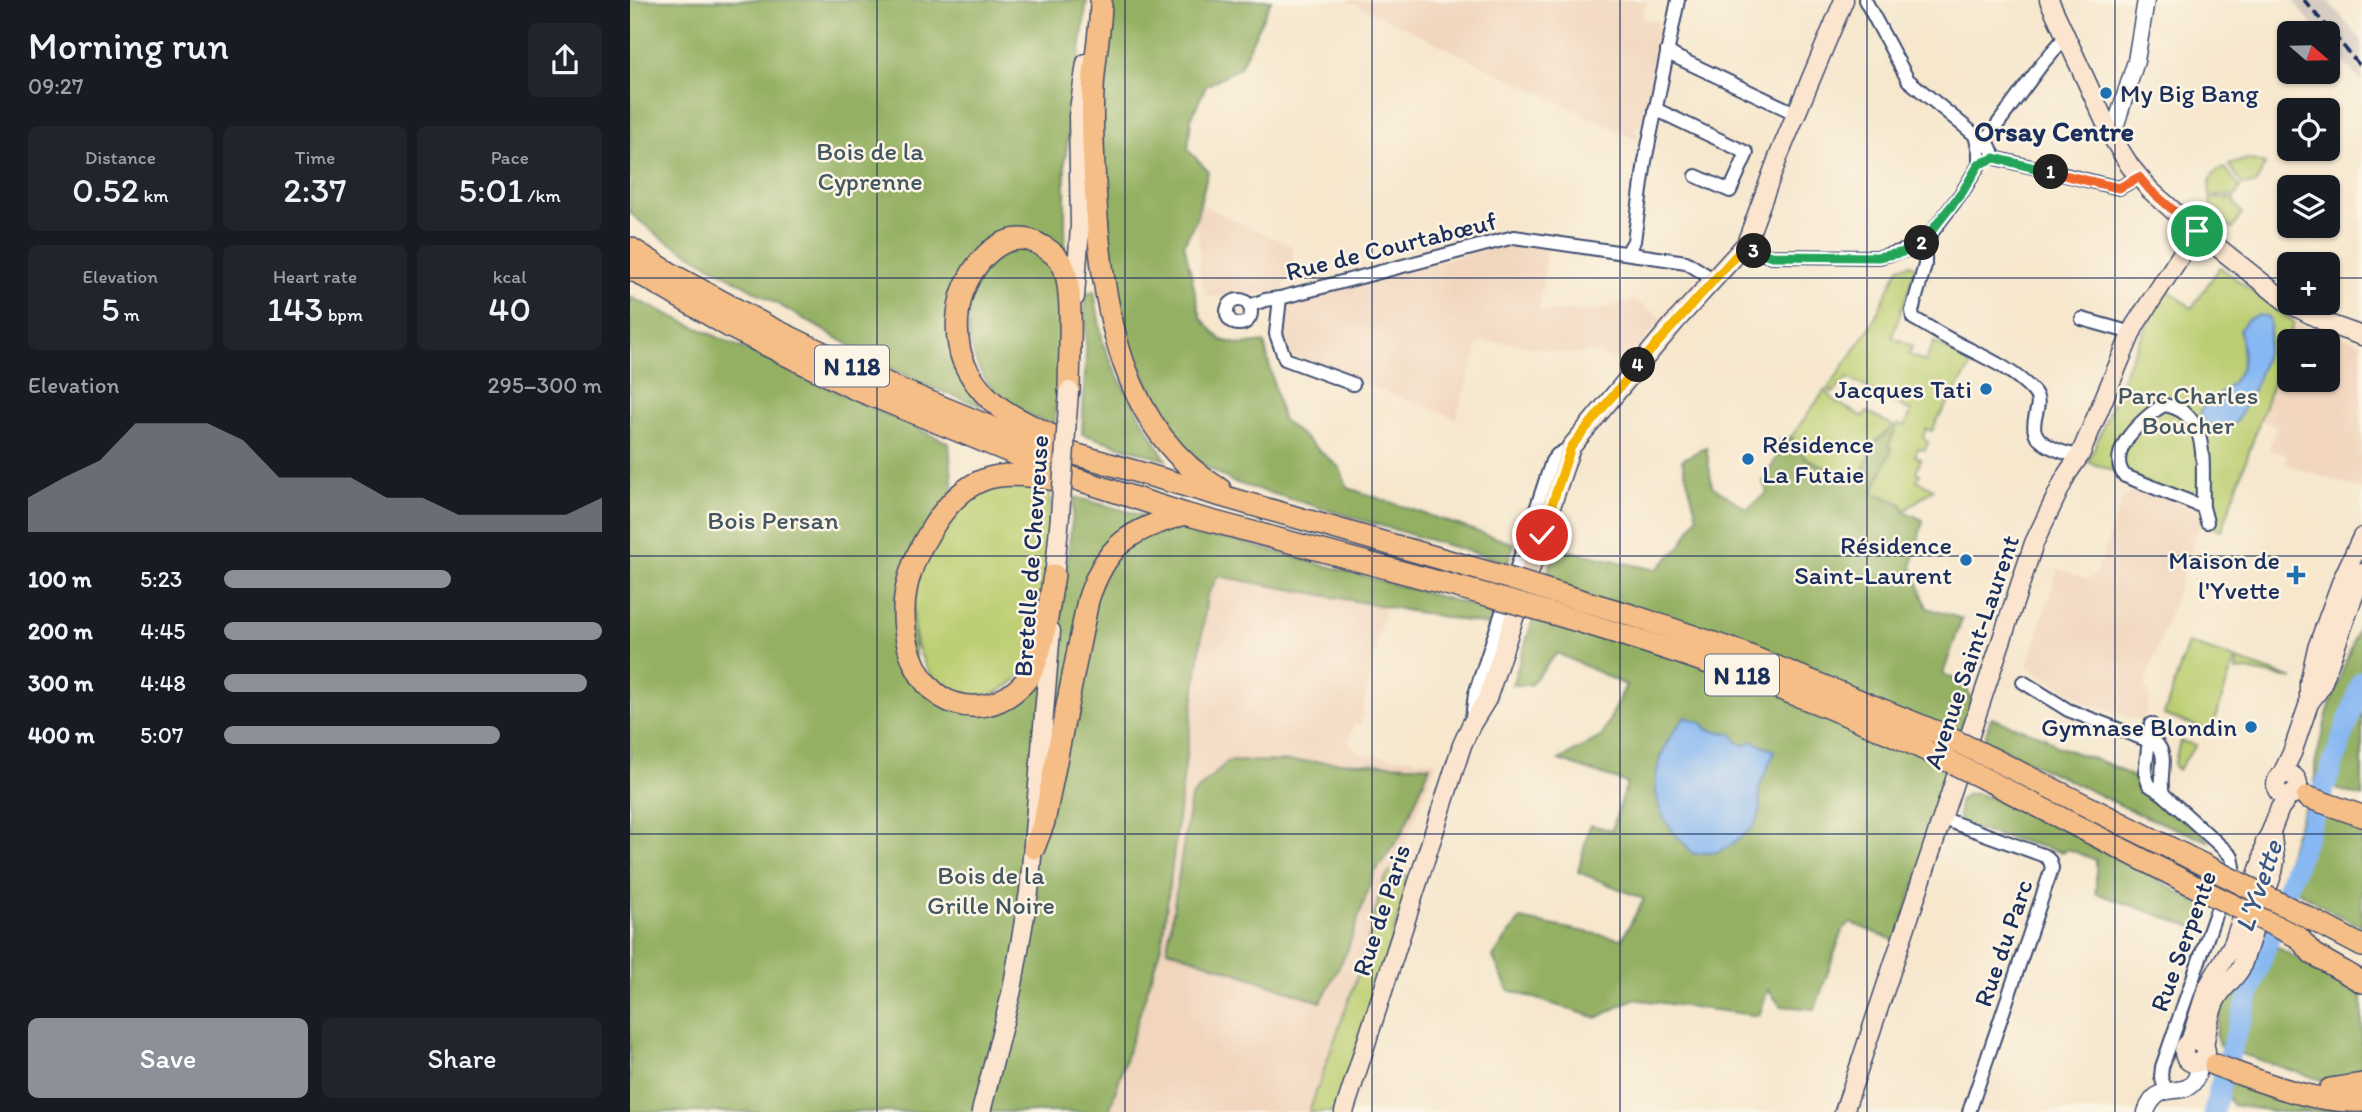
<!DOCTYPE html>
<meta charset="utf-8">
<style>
body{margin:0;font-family:Itim,sans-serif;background:#20242c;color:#f1f3f6;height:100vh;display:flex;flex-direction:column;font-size:26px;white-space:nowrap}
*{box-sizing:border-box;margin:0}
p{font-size:23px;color:#9ea1a6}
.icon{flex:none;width:38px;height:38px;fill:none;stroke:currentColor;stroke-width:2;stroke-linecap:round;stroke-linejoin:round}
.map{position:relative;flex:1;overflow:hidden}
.side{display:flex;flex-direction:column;background:#171b24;width:630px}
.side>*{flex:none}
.needle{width:46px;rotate:110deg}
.controls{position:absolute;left:1647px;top:21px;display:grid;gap:14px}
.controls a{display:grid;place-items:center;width:63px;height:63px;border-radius:10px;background:#171b24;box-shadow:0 2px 5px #0004;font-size:35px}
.pin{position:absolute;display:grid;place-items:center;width:60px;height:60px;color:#fff;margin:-30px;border:4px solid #fff;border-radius:50%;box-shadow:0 2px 7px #0007}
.km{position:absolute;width:35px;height:35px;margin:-18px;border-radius:50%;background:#222;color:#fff;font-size:19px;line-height:35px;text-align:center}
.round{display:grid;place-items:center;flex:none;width:74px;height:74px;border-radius:10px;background:#20242c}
.head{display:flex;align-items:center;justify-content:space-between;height:119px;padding:0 28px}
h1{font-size:38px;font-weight:600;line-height:52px}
.figures{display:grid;grid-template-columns:repeat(3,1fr);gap:10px;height:119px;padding:7px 28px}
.figures div{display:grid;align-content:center;border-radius:10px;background:#20242c;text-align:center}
.figures b{font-size:35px;font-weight:600}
.figures small{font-size:19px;font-weight:400}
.figures p{font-size:19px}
.chart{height:196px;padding:14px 28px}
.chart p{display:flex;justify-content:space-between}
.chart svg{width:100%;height:126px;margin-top:7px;fill:#8c9099;opacity:.7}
.cta{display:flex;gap:14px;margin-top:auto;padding:14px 28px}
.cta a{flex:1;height:80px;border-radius:10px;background:#8c9099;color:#fff;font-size:28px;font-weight:600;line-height:80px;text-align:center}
.cta a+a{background:#20242c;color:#f1f3f6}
ul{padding:0 28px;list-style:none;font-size:23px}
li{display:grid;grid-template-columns:112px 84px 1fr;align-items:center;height:52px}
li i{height:18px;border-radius:9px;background:#8c9099}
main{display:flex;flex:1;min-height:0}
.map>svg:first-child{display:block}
.built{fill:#f1d5bd;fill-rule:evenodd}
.industrial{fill:#cec1ba}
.green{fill:#bbce71;stroke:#6b7e68;stroke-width:2}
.forest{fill:#94b163;stroke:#587060;stroke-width:2;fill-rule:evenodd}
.water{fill:#87b8f3;stroke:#5174a8;stroke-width:2}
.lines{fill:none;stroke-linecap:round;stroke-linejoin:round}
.river{stroke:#87b8f3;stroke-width:21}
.minor-casing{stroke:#3c4b6f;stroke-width:16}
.tertiary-casing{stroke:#3c4b6f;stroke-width:19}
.secondary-casing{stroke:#3c4b6f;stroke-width:21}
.trunk-casing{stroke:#3c4b6f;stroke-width:24}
.minor{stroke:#fff;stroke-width:12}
.tertiary{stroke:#fff;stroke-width:16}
.secondary{stroke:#fbe5cf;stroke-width:18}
.trunk{stroke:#f6be87;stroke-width:21}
.rail{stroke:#1b2f5e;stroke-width:3.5;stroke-dasharray:10 5;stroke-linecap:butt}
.secondary-bridge-casing{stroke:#3c4b6f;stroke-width:21;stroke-linecap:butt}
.trunk-bridge-casing{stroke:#3c4b6f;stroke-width:24;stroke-linecap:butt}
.secondary-bridge{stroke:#fbe5cf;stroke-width:18}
.trunk-bridge{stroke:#f6be87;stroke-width:21}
.split-1-casing{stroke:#fff;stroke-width:14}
.split-2-casing{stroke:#fff;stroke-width:14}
.split-3-casing{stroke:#fff;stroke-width:14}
.split-4-casing{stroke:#fff;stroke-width:14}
.split-5-casing{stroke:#fff;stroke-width:14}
.split-1{stroke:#f0652b;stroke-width:9}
.split-2{stroke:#22a559;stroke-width:9}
.split-3{stroke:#22a559;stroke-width:9}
.split-4{stroke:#f5b400;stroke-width:9}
.split-5{stroke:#f5b400;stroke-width:9}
.grid{fill:none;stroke:#1b2f5e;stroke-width:2;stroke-opacity:0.55}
.poi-dot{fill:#1f6fb2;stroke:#fcf5e5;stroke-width:2.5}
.labels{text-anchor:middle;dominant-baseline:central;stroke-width:5;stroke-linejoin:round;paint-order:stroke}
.shield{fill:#fcf5e5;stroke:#5e6a86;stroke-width:2}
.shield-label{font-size:24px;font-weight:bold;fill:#1b2f5e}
.poi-label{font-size:26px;fill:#1b2f5e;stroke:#fcf5e5;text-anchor:end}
.park-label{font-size:26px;fill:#435763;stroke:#fcf5e5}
.street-label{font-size:26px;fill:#1b2f5e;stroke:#fcf5e5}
.neighbourhood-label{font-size:28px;font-weight:bold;fill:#1b2f5e;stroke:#fcf5e5}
.water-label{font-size:28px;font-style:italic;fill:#3b588b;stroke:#fcf5e5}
</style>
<main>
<section class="side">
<div class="head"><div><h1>Morning run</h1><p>09:27</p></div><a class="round"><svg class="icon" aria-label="share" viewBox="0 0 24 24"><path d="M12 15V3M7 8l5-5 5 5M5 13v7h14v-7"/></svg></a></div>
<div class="figures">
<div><p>Distance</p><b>0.52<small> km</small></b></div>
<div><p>Time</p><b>2:37</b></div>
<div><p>Pace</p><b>5:01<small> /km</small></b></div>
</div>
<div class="figures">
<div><p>Elevation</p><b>5<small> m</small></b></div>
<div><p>Heart rate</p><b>143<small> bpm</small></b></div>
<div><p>kcal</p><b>40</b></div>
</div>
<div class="chart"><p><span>Elevation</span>295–300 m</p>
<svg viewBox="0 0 160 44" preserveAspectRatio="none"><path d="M0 44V32L10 25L20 19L30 6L40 6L50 6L60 12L70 25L80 25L90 25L100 32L110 32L120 38L130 38L140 38L150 38L160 32V44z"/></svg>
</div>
<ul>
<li><b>100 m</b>5:23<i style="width:60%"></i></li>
<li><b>200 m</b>4:45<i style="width:100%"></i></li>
<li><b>300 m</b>4:48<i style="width:96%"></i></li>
<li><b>400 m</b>5:07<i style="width:73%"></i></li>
</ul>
<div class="cta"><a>Save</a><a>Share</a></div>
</section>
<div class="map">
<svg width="1732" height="1112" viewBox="0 0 1732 1112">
<rect width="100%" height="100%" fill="#fcf5e5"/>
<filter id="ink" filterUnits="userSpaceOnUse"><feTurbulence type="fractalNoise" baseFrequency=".0143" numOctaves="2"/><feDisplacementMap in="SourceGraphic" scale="14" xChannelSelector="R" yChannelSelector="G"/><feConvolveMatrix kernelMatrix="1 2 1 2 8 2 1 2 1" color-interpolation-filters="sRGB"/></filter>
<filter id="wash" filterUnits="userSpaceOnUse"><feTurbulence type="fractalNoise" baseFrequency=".00686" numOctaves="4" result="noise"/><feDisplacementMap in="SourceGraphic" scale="28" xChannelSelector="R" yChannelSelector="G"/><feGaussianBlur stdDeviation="1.57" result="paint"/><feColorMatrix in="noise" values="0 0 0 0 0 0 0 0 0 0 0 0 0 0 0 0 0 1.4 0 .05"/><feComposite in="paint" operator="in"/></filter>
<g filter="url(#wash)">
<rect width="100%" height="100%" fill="#f6e7cd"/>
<g class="built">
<polygon points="717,0 1018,0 1012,18 1029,22 1026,33 1029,34 1011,125 1007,125 1005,132 1009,134 1008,140"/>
<polygon points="570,204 663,247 663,264 652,293 577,297 569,274 569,245 566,220"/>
<polygon points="882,243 917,248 909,311 966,311 1004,300 1032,318 997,362 959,352 938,354 880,343 850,341 826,418 657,355 651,330 655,302"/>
<path d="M1666,321L1678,328L1680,326L1732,343V490L1655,464L1657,455L1639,449L1646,426L1631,421ZM1659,341H1698V380H1659Z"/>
<polygon points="1509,486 1569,511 1572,520 1515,685 1520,698 1512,721 1458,704 1397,666 1428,569 1458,579 1466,574 1492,500"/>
<polygon points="589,576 755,606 730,725 724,724 719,741 726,750 734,754 807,761 775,844 768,872 762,872 753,882 734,957 679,1112 479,1112 532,942 577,596"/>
</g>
<polygon class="industrial" points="1663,0 1697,0 1732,41 1732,82 1698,46 1698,33 1688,33"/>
<g class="green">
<polygon points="1617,159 1635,164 1626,184 1613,185 1599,165"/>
<path d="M1593,168L1596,169L1610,187L1606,196L1580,195C1578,184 1580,172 1593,168Z"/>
<path d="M1580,198L1604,199L1606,206L1612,213L1603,229C1590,220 1581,213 1580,198Z"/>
<polygon points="1281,264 1286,267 1262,337 1282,346 1279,355 1295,362 1304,342 1337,360 1340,368 1306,422 1302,431 1296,429 1293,438 1298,442 1295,450 1288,448 1285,456 1291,459 1286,472 1290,474 1287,480 1303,489 1274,511 1272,504 1243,492 1262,449 1258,446 1268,424 1275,426 1281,411 1218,378 1203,393 1198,389 1241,326 1269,267"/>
<path d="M1590,267L1664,322L1592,530L1572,524L1577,504L1458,462C1484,404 1502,343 1538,290L1562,308Z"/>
<polygon points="1195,390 1206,402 1233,417 1237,412 1264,426 1246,441 1227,483 1174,457 1161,437"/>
<path d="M368,483L420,488C422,535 414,631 392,672C386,682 373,690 363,694C315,708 288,668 284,625C281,598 290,566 303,544C319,517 338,493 368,483Z"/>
<polygon points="1558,643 1605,659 1581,731 1534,715"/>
<polygon points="1607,660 1663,679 1615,670 1606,671"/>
<polygon points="1550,741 1566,745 1548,770 1544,766"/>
<polygon points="763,871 776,875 774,899 706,1112 679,1112 734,957 753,882 759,872"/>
</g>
<g class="forest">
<path d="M0,0H457L435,160V248L431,279L433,320L424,426C389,413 356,394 344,356C339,340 338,322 336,306L341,386L352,406L292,384L253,364L30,237L0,213Z"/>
<polygon points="481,0 641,0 610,67 576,86 561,118 558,150 578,171 566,220 554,244 571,318 591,340 611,345 634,342 652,419 709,467 718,488 884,544 878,563 603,482 573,465 561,454 539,424 503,355 490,317 481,259 471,148 469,82"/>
<polygon points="464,291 473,344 489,379 536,460 452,434 456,353 455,294"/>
<polygon points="0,297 319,443 323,492 282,551 286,685 363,711 423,675 445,497 862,611 858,625 588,576 577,596 532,942 479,1112 0,1112"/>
<path d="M1264,426L1267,427L1258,446L1262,449L1243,492L1272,504L1274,511L1293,520L1282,566L1297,608L1332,619L1313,674L1334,683L1342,701L1331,726L1318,786L1266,941L1221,923L1213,929L1185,1009L1151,1006L1138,990L1129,1016L1003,999L967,1018L878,990L863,957L890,919L992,939L1014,899L948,872L960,825L982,830L997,783L929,760L972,736L996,685L927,653L900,685H882L926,548L1026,570L1051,546L1067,516L1052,460L1076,447L1082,486L1117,509L1137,493L1133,481L1148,456L1146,442L1161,437L1174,457L1227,483L1246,441ZM1072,723L1078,730C1096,732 1097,731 1109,744L1118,745L1135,772L1129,788L1130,810L1064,854L1050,839L1026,778L1030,756Z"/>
<polygon points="1732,617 1732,797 1685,782 1685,764 1698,711"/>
<polygon points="1361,718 1415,737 1426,746 1481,765 1535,795 1580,842 1509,814 1354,740"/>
<polygon points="598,761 708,762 800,766 772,833 743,875 717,951 691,1002 537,949 561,797"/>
<path d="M1346,793C1427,819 1505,865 1578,910L1571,930L1466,893V860L1438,849L1432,852L1329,825V801L1336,795Z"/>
<polygon points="1676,805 1732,820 1732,926 1706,914 1651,881 1664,835"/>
<polygon points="1623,932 1671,961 1695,971 1732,995 1732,1076 1697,1082 1590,1047 1586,1033 1592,1005"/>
<polygon points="1601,1083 1701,1108 1732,1108 1732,1112 1650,1112 1602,1105 1596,1094"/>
</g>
<g class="water">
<path d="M1628,315L1638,317C1649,334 1615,421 1597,430L1583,429L1574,423L1570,414L1572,408L1602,383L1611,369L1613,358L1610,329L1618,319Z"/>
<path d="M1055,717L1072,723L1078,730L1102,734L1106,741L1114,746L1122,741L1145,751L1129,788L1130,810L1128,819L1121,829L1098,847L1087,852L1064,854C1054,843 1043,833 1035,820C1015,784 1030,746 1055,717Z"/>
</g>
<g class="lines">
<path class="river" d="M1584,1112C1593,1068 1609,1026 1623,984C1657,882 1698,783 1732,681"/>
</g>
</g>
<g filter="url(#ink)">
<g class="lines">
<defs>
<g id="minor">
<polyline points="1235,0 1278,80 1345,135 1356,138"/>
<polyline points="1037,51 1046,57 1167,114"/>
<polyline points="1025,109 1117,153 1100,191 1066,176"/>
<polyline points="1356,138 1365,158 1489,188 1509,177"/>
<polyline points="1353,144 1412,64 1436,36"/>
<path d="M1295,240V265L1282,311L1283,318C1297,326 1311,335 1325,342C1352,356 1382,368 1403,391C1420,409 1383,431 1425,449C1434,453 1440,455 1450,455"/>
<polyline points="1116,244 1128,253 1141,256 1249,257 1285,248 1299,236 1333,191 1349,165 1349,151 1345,135"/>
<polyline points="997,253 1004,241 1015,161 1048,0"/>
<polyline points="650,298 646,334 655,359 723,384"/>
<circle cx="609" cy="312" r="12"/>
<polyline points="619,306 635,300 650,298 884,237 1056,262 1078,276"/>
<polyline points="1452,319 1502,333"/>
<path d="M1573,507C1571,471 1583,412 1534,405C1514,416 1474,453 1495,476L1573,507L1577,522"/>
<path d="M1393,682L1438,710L1527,744C1539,757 1528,777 1533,794"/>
<polyline points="842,718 845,694 922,461 927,455 941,447"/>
<polyline points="1521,724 1515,773 1519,785 1533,794 1596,851 1602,857 1604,867 1584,918 1532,1067 1531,1077 1536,1090"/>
<polyline points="1311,818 1415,856 1420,861 1422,868 1339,1112"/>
</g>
<g id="tertiary">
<polyline points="1482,137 1506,61 1516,0"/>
<path d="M1516,1112C1530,1074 1558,1105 1568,1073L1565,1062"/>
</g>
<g id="secondary">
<polyline points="1419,0 1482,137 1500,166 1520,190 1556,222 1658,303 1701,325 1732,336"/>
<polyline points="445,297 450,227 448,116 456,63"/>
<polyline points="423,589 430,516"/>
<polyline points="1679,703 1691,687 1732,573"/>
<circle cx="1657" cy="785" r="11"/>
<polyline points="1651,776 1662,753 1679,703 1679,683 1687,648 1712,580 1732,537"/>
<circle cx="1565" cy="1052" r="11"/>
<polyline points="1560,1042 1577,988 1603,944 1632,861 1635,842 1640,834 1650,808 1660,795"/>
<path d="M1574,1046C1577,1031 1579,1014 1586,1000C1592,988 1604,980 1611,968L1643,872L1645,861L1642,837"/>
<polyline points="351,1112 382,990 399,892 421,631"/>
<polyline points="714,1112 832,745 841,725 857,699 941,447 1045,322 1116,244 1149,155 1214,0"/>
<polyline points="1214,1112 1404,543 1437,474 1450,455 1505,325 1567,231"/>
</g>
<g id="trunk">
<path d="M471,0C471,30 464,60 463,90C461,127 464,165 466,202C472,305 492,431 590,489"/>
<polyline points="0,248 43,275 139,327 271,390 385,437 868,575"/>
<polyline points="0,268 98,326 223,388 446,479 555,514 861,596"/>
<path d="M426,438C402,425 373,415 354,393C343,381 331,362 329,346C326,330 327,314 331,298C340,265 375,222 412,246C421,251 430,258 434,268C444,293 439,361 439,391"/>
<path d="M424,575C418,606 415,653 398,678C386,693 368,705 349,706C288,710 267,639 276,590C281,564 292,544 306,522C339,473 370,469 425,480"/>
<polyline points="923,592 1001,615 1110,652 1307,732"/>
<path d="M917,612C1048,650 1178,694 1302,753"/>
<polyline points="1361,758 1574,865"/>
<polyline points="1355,779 1566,887"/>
<polyline points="1677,797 1732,816"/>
<path d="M404,848L414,822L458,600C477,543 499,531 555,514"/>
<polyline points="1675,916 1732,946"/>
<polyline points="1668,937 1683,954 1732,982"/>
<path d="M1585,1065C1630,1081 1684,1104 1732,1101"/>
<polyline points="1700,1089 1732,1084"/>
</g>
</defs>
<use href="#minor" class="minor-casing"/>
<use href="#tertiary" class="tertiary-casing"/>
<use href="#secondary" class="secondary-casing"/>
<use href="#trunk" class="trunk-casing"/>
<use href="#minor" class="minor"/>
<use href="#tertiary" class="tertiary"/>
<use href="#secondary" class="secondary"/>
<use href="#trunk" class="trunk"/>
<polyline class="rail" points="1674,0 1732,68"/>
<defs>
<polyline id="secondary-bridge" points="430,516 439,391"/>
<g id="trunk-bridge">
<polyline points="868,575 923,592"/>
<polyline points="861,596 917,612"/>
<polyline points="1307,732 1361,758"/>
<polyline points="1302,753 1355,779"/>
<polyline points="1574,865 1675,916"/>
<polyline points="1566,887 1668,937"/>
</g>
</defs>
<use href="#secondary-bridge" class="secondary-bridge-casing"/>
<use href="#trunk-bridge" class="trunk-bridge-casing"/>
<use href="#secondary-bridge" class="secondary-bridge"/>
<use href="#trunk-bridge" class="trunk-bridge"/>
</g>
</g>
<g class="lines" filter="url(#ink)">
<defs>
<polyline id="split-1" points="1421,172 1489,188 1509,177 1520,190 1567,231"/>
<polyline id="split-2" points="1292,243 1333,191 1349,164 1365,158 1421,172"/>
<polyline id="split-3" points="1124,251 1142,256 1248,257 1270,253 1285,248 1292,243"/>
<polyline id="split-4" points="1008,365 1116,244 1124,251"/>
<polyline id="split-5" points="912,535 941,447 1008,365"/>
</defs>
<use href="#split-1" class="split-1-casing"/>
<use href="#split-2" class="split-2-casing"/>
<use href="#split-3" class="split-3-casing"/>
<use href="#split-4" class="split-4-casing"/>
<use href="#split-5" class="split-5-casing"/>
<use href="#split-1" class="split-1"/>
<use href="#split-2" class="split-2"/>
<use href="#split-3" class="split-3"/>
<use href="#split-4" class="split-4"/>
<use href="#split-5" class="split-5"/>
</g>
<path class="grid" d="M247,0V1112M495,0V1112M742,0V1112M990,0V1112M1237,0V1112M1485,0V1112M0,278H1659M1698,278H1732M0,556H1732M0,834H1732"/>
<g class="poi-dot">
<circle cx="1476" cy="93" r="7"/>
<circle cx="1356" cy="389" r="7"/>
<circle cx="1118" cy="459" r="7"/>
<circle cx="1336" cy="560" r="7"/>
<path d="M1662.5 564.5h7v7h7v7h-7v7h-7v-7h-7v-7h7z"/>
<circle cx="1621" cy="727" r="7"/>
</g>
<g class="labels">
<g class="shield">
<rect x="185" y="345.5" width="74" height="41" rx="5"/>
<rect x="1075" y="654.5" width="74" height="41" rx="5"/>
</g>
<g class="shield-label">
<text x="222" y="366">N 118</text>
<text x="1112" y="675">N 118</text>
</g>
<g class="poi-label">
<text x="1490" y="93" text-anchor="start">My Big Bang</text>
<text x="1342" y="389">Jacques Tati</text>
<text x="1132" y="444" text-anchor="start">Résidence<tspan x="1132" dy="30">La Futaie</tspan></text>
<text x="1322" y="545">Résidence<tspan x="1322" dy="30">Saint-Laurent</tspan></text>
<text x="1650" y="560">Maison de<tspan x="1650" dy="30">l'Yvette</tspan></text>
<text x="1607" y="727">Gymnase Blondin</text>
</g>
<g class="park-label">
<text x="240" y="151">Bois de la<tspan x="240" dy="30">Cyprenne</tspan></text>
<text x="1558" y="395">Parc Charles<tspan x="1558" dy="30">Boucher</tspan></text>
<text x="143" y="520">Bois Persan</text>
<text x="361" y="875">Bois de la<tspan x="361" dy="30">Grille Noire</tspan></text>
</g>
<g class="street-label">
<text transform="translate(761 246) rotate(-14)">Rue de Courtabœuf</text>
<text transform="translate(401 556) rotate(-86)">Bretelle de Chevreuse</text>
<text transform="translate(1341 652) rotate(-71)">Avenue Saint-Laurent</text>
<text transform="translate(751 910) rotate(-72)">Rue de Paris</text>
<text transform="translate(1553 941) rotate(-70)">Rue Serpente</text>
<text transform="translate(1373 943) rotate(-71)">Rue du Parc</text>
</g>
<g class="neighbourhood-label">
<text x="1424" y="131">Orsay Centre</text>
</g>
<g class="water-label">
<text transform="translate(1628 886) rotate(-71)">L'Yvette</text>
</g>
</g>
</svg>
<div class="controls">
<a><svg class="needle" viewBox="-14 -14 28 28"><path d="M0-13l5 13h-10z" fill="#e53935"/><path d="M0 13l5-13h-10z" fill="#9ea1a6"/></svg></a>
<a><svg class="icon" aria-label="locate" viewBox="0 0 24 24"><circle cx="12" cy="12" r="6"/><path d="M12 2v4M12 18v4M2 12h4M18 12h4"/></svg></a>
<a><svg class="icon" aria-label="layers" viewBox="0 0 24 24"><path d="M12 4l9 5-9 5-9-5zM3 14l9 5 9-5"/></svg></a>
<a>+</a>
<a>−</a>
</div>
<div class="pin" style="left:1567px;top:231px;background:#1e9e55"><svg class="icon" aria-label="arrive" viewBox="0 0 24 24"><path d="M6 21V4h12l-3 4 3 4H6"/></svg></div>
<div class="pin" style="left:912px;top:535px;background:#d93025"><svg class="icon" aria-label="check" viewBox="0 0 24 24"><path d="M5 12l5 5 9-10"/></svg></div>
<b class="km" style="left:1421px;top:172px">1</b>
<b class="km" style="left:1292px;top:243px">2</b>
<b class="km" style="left:1124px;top:251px">3</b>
<b class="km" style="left:1008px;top:365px">4</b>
</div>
</main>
